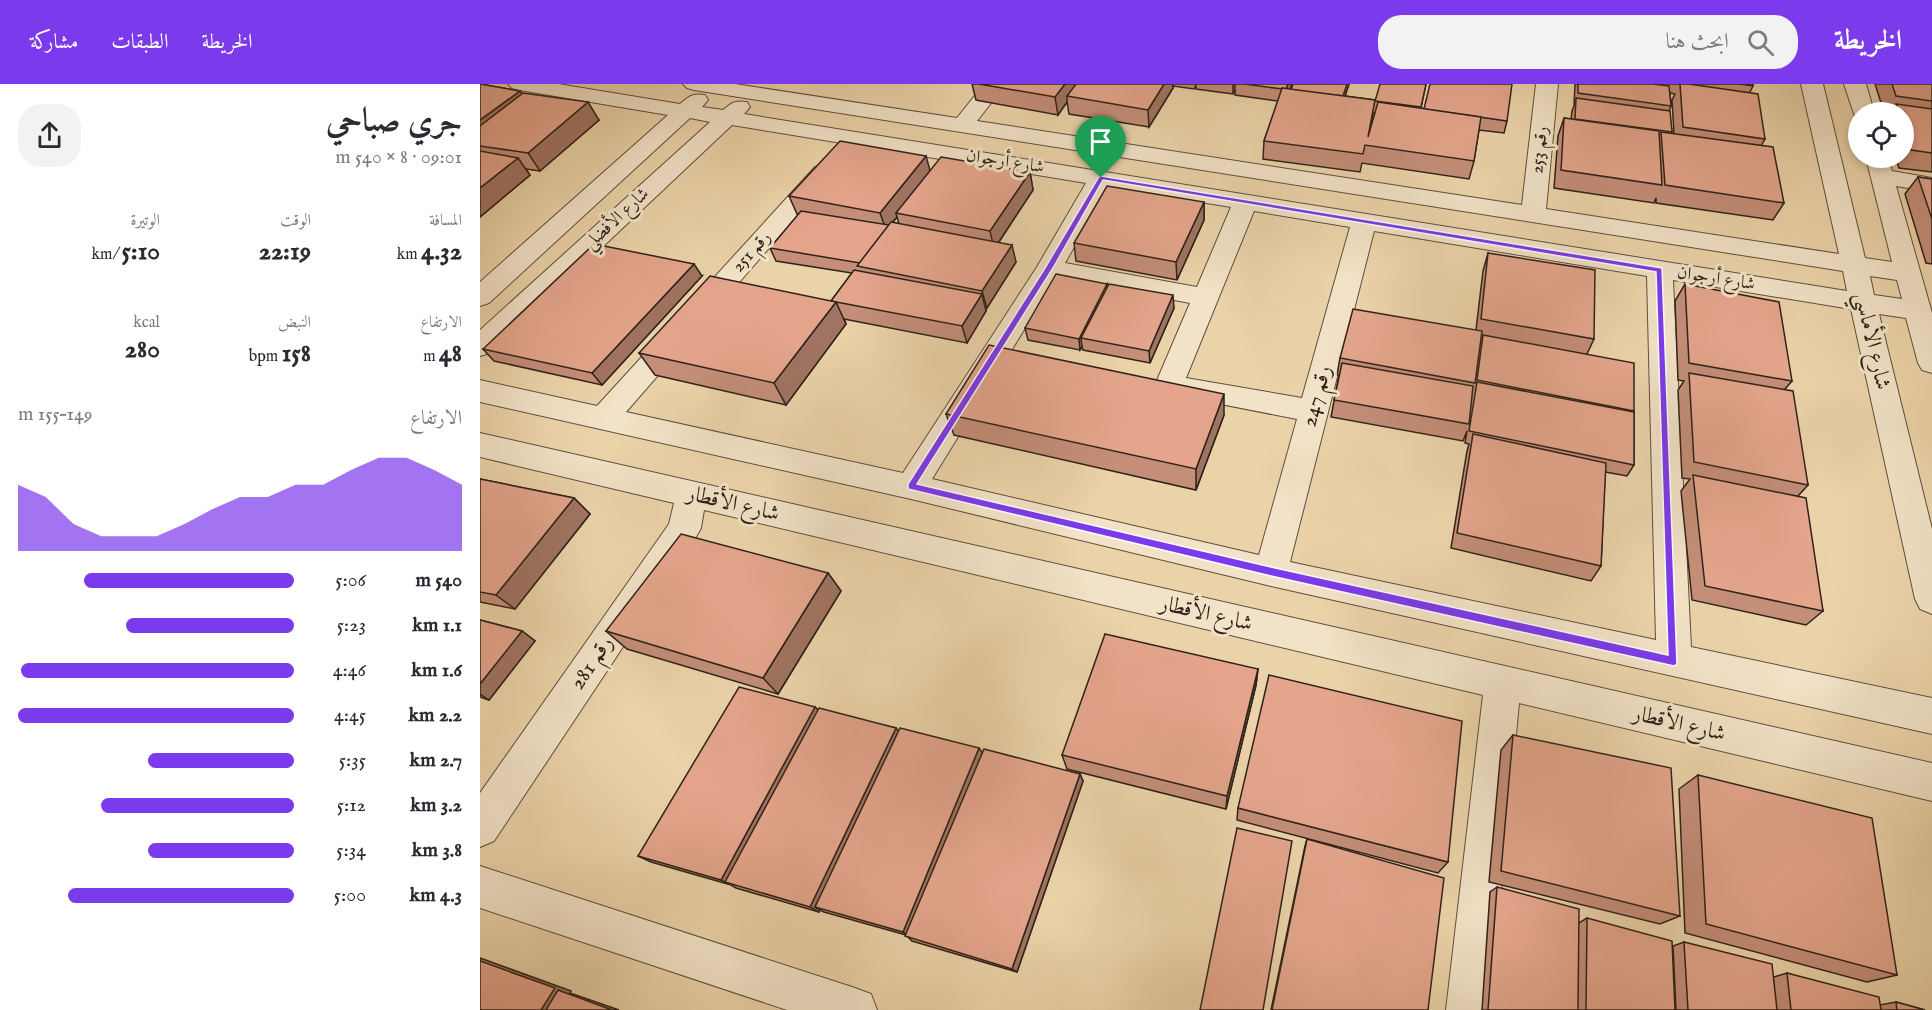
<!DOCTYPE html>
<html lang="ar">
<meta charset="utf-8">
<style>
body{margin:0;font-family:"IM FELL English",Amiri,serif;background:#f2f2f3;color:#2b2b33;direction:rtl;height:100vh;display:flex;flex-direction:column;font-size:22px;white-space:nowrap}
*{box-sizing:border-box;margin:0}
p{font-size:20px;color:#7c7c81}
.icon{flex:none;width:33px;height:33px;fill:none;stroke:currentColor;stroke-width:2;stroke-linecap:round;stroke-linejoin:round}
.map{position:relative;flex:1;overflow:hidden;direction:ltr}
.details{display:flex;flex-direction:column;background:#fff;width:480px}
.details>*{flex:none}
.buttons{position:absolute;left:1368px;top:18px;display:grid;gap:12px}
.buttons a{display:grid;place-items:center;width:66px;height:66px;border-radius:50%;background:#fff;box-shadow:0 3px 9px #0003;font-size:30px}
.pin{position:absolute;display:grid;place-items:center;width:51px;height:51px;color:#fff;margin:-62px -26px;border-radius:50% 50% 50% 0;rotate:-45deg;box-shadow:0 0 6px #0007}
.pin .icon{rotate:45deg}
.round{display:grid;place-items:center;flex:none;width:63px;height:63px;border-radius:24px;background:#f2f2f3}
.head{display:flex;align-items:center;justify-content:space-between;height:102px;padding:0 18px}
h1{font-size:33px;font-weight:800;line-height:45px}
.stats{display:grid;grid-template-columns:repeat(3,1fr);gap:9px;height:102px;padding:6px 18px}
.stats div{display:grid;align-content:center}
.stats b{font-size:26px;font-weight:800}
.stats small{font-size:16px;font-weight:400}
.stats p{font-size:16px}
.chart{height:168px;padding:12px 18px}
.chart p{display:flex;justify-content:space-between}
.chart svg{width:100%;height:108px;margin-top:6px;fill:#7c3aed;opacity:.7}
ul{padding:0 18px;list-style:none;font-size:20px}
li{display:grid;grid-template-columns:96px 72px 1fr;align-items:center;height:45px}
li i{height:15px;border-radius:8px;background:#7c3aed}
header{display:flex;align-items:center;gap:36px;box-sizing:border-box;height:84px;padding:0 30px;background:#7c3aed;color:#fff}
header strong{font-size:28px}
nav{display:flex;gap:33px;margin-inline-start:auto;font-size:21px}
.search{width:420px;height:54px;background:#f2f2f3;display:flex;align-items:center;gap:15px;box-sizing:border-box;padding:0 21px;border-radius:24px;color:#7c7c81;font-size:22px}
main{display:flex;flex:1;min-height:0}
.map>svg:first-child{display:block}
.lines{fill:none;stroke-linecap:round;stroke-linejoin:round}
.minor-casing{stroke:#5e4e3e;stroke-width:2}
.minor{fill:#f2e2c7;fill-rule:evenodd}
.wall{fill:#c48e78;stroke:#2f221a;stroke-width:1.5;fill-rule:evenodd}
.shaded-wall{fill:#a07462;stroke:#2f221a;stroke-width:1.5}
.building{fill:#e4a58c;stroke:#2f221a;stroke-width:1.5}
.route{fill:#7c3aed;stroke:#fff;stroke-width:1.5;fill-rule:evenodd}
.labels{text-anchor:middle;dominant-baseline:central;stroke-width:6;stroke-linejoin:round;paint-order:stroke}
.far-street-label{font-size:18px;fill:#2f221a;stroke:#f2e2c7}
.street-label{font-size:22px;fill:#2f221a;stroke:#f2e2c7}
</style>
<header>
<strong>الخريطة</strong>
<div class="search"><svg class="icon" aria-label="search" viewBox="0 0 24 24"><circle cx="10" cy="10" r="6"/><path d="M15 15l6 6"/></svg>ابحث هنا</div>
<nav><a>الخريطة</a><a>الطبقات</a><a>مشاركة</a></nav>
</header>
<main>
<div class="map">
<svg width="1452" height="926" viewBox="0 0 1452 926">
<rect width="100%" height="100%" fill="#ebd3a9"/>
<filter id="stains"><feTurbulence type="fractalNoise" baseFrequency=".00333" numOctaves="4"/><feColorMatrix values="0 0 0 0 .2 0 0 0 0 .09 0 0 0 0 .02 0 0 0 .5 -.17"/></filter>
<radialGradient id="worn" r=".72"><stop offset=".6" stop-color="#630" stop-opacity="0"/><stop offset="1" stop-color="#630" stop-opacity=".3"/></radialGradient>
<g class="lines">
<defs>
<g id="minor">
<path d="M28,0H78L200,20C209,12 213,9 225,11L228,16L222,23L243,26C251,19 255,16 267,18L270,23L264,30L1367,207L1363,187L214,6L207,4L203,0H255L477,34L504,0H526L497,37L1042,121L1056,0H1078L1066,125L1359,170L1321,0H1343L1385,174L1412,178L1386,74H1408L1412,87L1452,94V108L1416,102L1452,229V289L1442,286L1438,279L1426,234L1399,230L1452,445V530L1440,525L1435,515L1371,225L1193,196L1211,563L1452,614V650L791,502L431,415L0,318V296L117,322L335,83L343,81L351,83L355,88L351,93L146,328L423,389L557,183L606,99L252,41L10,269L0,272V246L230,38L210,34L9,219L0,222V198L188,31L39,6L32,4ZM628,103L751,123L717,203L585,179ZM774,127L870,143L822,314L706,294ZM894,147L1167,192L1176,556L810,478ZM1390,192L1417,196L1422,215L1394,211ZM576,194L710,219L675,301L679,308L817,335L779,471L452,395Z"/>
<polygon points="1364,0 1386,0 1394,28 1378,28 1378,33 1375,33"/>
<polygon points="0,349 1452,679 1452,717 1039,619 1010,926 966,926 1003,611 224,426 221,444 216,453 14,757 0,763 0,709 189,440 194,419 0,373"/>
<polygon points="0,782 375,904 391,910 397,926 307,926 0,824"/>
</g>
</defs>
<use href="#minor" class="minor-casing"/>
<use href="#minor" class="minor"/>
</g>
<g class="wall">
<polygon points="0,0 40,7 42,10 119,36 60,87 46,85 50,91 0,133"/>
<path d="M492,0H812L810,5L811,6L813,0H869L865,12L895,16L946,0L941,24L1027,37L1024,49L999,46L994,77L989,95L882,79L880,88L783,75L784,57L798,17L755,11V6L753,10L716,5V1L714,5L693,2V4L669,43L589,30L587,18L578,31L496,16ZM893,29H895L890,47Z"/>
<path d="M1095,0H1273V2L1270,8L1285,55L1281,62L1304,119L1293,136L1176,119V114L1174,119L1074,104L1078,52L1084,34L1091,35L1092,27L1094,22ZM1190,9L1195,10L1192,16L1194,50L1191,49L1192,48L1189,27L1191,22Z"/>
<polygon points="1395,0 1452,0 1452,88 1419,84 1416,74 1424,74 1424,28 1404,28"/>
<path d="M450,87L550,88L553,106L519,158L536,178L507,224H506V227L487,259L364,235L366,240L306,321L175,291L159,269L351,217L372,189L296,177L290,164L319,130H317L309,112ZM417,133L419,140L413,138Z"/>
<polygon points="1438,93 1452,95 1452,180 1446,179 1425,110"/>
<polygon points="724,118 724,136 697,196 596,177 594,159"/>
<polygon points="1008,169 1114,255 1107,270 1154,327 1154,381 1147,392 1125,388 1121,482 1111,497 971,464 987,367 989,360 985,359 987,347 983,357 851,333 859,291 857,291 860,274 996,246 1003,187"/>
<polygon points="222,192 122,301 14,277 3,265"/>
<polygon points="627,200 627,203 694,224 670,279 603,266 602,263 600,266 548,256 545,244"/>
<polygon points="1205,200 1312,297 1305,305 1328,401 1318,412 1343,527 1326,541 1212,516 1201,407 1210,395 1202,394 1198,306 1204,297 1198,296 1195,217"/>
<polygon points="466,330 744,331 716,406 474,351"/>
<polygon points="0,395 94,414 110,430 35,525 0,518"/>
<polygon points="348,489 361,507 298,610 147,565 126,547"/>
<polygon points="0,536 42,547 55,557 9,616 0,613"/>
<polygon points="778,585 776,601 746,725 587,685 582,671"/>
<polygon points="335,623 338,626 416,644 418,647 502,669 600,690 603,697 537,888 432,857 426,851 344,828 340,826 339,828 256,804 251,801 171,778 158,772"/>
<polygon points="1033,651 1200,832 1180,840 1009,798 1021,666"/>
<polygon points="1218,691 1417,891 1387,898 1205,849 1199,705"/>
<polygon points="758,724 968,778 958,789 757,736"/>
<polygon points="827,755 948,926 791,926 825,762"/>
<polygon points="1017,803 1099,839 1107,834 1195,926 1002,926 1010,808"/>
<polygon points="1204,858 1294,893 1307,889 1400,921 1416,918 1445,926 1196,926 1193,862"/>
</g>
<g class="shaded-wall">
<polygon points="585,0 600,0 587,12 587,18 578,31 575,13"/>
<polygon points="684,0 693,0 693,4 669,43 668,26"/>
<polygon points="753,0 755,0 755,6 753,10"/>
<polygon points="808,0 812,0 805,18 806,6"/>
<polygon points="867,0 869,0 860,27 862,15"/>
<polygon points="40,7 51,24 0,62 0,36"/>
<polygon points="108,18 119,36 60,87 48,69"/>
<polygon points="446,72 451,90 416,129 417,133 406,146 400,129"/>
<polygon points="38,74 50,91 0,133 0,104"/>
<polygon points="550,88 553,106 514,165 510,147"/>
<polygon points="724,118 724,136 697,196 696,178"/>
<polygon points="532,161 536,178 507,224 502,207"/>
<polygon points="214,180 222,192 122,301 112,289"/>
<polygon points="627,200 628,212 601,254 602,263 600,266 599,255"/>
<polygon points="502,210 506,227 487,259 482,242"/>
<polygon points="693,211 694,224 670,279 669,267"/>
<polygon points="356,218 366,240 306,321 294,299"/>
<polygon points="744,310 744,331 716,406 716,385"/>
<polygon points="94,414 110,430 35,525 16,511"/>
<polygon points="348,489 361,507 298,610 283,594"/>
<polygon points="42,547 55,557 9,616 0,610 0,600"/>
<polygon points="778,585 776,601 746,725 747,712"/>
<polygon points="335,623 343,631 246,799 241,796"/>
<polygon points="416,644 422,652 335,823 340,826 339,828 330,823"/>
<polygon points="499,664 504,671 430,853 423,848"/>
<polygon points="600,690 603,697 537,888 532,885"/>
<polygon points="0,874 91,907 90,909 139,926 61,926 0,877"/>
</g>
<g class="building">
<polygon points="0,0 40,7 0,36"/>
<polygon points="499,0 585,0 575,13"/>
<polygon points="596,0 684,0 668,26 587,12"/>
<polygon points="765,0 808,0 806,5 802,4 802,5"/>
<polygon points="813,0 867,0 863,12 811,6"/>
<polygon points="900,0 946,0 941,23 895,17"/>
<polygon points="950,0 1032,0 1027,37 944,25"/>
<polygon points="1098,0 1173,0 1189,2 1191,22 1098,9"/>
<polygon points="1200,0 1209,0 1278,10 1285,55 1203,43"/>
<polygon points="1260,0 1273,0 1273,2"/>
<polygon points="1412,0 1452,0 1452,17 1416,12"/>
<polygon points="802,4 895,16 888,53 898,18 1001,33 994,77 885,61 883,70 784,57"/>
<polygon points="43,9 108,18 48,69 0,62 0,42"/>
<polygon points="1096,14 1190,27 1192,48 1095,35"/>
<polygon points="1416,20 1452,25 1452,69 1431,66 1424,42 1424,28 1419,28"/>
<polygon points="1084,34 1179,47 1182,101 1081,86"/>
<polygon points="1181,48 1293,63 1304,119 1185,101"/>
<polygon points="360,57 446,72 400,129 309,112"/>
<polygon points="0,67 38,74 0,104"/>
<polygon points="461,73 550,88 510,147 416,129"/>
<polygon points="1438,93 1452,95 1452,135"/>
<polygon points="627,102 724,118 696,178 594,159"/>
<polygon points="321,127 409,141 380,179 290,164"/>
<polygon points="411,138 532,161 502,207 377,182"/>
<polygon points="114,160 214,180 112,289 3,265"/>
<polygon points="1008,169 1115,186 1114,255 1001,235"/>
<polygon points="374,186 502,210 482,242 351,217"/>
<polygon points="576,190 627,200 599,255 545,244"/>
<polygon points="230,192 356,218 294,299 159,269"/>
<polygon points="629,200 693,211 669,267 601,254"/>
<polygon points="1205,200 1299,218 1312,297 1209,279"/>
<polygon points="873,225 1002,247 995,299 860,274"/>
<polygon points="1003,251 1154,279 1154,327 997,296"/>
<polygon points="509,261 744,310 716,385 466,330"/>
<polygon points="862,279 993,302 989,340 854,316"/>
<polygon points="1209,289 1313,307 1328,401 1214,378"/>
<polygon points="997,298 1154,328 1154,381 989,347"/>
<polygon points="993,350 1126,379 1121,482 977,449"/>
<polygon points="1213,391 1326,414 1343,527 1225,502"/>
<polygon points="0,395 94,414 16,511 0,508"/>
<polygon points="201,450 348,489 283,594 126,547"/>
<polygon points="0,536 42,547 0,600"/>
<polygon points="625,550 778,585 747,712 582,671"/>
<polygon points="789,591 982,637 968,778 758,724"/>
<polygon points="259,603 335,623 241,796 158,772"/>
<polygon points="339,624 416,644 330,823 245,798"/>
<polygon points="420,644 499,664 423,848 335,823"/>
<polygon points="1033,651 1191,684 1200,832 1021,787"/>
<polygon points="504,665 600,690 532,885 425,852"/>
<polygon points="1218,691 1392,734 1417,891 1226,840"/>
<polygon points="757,744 812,757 783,926 720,926"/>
<polygon points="827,755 964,794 948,926 792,926"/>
<polygon points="1017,803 1099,825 1098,926 1008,926"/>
<polygon points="1107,834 1192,857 1195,926 1106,926"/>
<polygon points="1204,858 1292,880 1297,926 1208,926"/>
<polygon points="0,877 75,904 61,926 0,926"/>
<polygon points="1307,889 1399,913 1401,926 1311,926"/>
<polygon points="78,906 132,926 66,926"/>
<polygon points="1416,918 1445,926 1417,926"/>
</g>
<path class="route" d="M621,92L1182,184L1197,580L1194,582L791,492L428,405V400L565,184L618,94ZM623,96L1176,188L1188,571L791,483L437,400L573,184Z"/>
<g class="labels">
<g class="far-street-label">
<text transform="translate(1060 66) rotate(-84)">رقم 253</text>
<text transform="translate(525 78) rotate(9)">شارع أرجوان</text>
<text transform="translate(137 135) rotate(-43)">شارع الأفضلي</text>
<text transform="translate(272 168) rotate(-48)">رقم 251</text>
<text transform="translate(1236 195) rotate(9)">شارع أرجوان</text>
</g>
<g class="street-label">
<text transform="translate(1392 257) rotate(77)">شارع الأماسي</text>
<text transform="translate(837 312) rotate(-75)">رقم 247</text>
<text transform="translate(253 420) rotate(13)">شارع الأقطار</text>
<text transform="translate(726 530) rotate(13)">شارع الأقطار</text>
<text transform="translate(112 579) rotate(-56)">رقم 281</text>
<text transform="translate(1199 640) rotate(13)">شارع الأقطار</text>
</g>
</g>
<rect width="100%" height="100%" filter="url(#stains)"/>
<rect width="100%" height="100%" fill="url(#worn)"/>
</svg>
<div class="buttons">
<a><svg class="icon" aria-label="locate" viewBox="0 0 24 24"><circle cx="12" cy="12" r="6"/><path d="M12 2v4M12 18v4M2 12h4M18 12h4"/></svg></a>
</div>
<div class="pin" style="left:621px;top:94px;background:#1e9e55"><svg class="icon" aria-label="arrive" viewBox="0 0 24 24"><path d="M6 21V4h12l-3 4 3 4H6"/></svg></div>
</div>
<section class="details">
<div class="head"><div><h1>جري صباحي</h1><p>09:01 · 8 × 540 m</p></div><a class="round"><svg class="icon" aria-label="share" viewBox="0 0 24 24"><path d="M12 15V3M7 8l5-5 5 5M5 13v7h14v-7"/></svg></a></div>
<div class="stats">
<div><p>المسافة</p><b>4.32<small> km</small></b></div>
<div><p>الوقت</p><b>22:19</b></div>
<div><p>الوتيرة</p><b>5:10<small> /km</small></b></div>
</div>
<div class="stats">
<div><p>الارتفاع</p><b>48<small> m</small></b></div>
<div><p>النبض</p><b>158<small> bpm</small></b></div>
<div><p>kcal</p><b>280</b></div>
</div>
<div class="chart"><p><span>الارتفاع</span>149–155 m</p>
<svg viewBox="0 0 160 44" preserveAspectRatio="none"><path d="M0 44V17L10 22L20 33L30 38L40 38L50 38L60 33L70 27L80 22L90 22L100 17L110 17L120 11L130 6L140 6L150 11L160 17V44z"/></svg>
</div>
<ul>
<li><b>540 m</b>5:06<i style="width:76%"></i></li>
<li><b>1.1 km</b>5:23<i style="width:61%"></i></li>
<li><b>1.6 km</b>4:46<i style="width:99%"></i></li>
<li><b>2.2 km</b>4:45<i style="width:100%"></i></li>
<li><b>2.7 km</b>5:35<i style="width:53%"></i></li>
<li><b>3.2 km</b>5:12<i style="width:70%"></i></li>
<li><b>3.8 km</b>5:34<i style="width:53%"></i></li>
<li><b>4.3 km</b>5:00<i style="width:82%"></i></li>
</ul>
</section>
</main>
